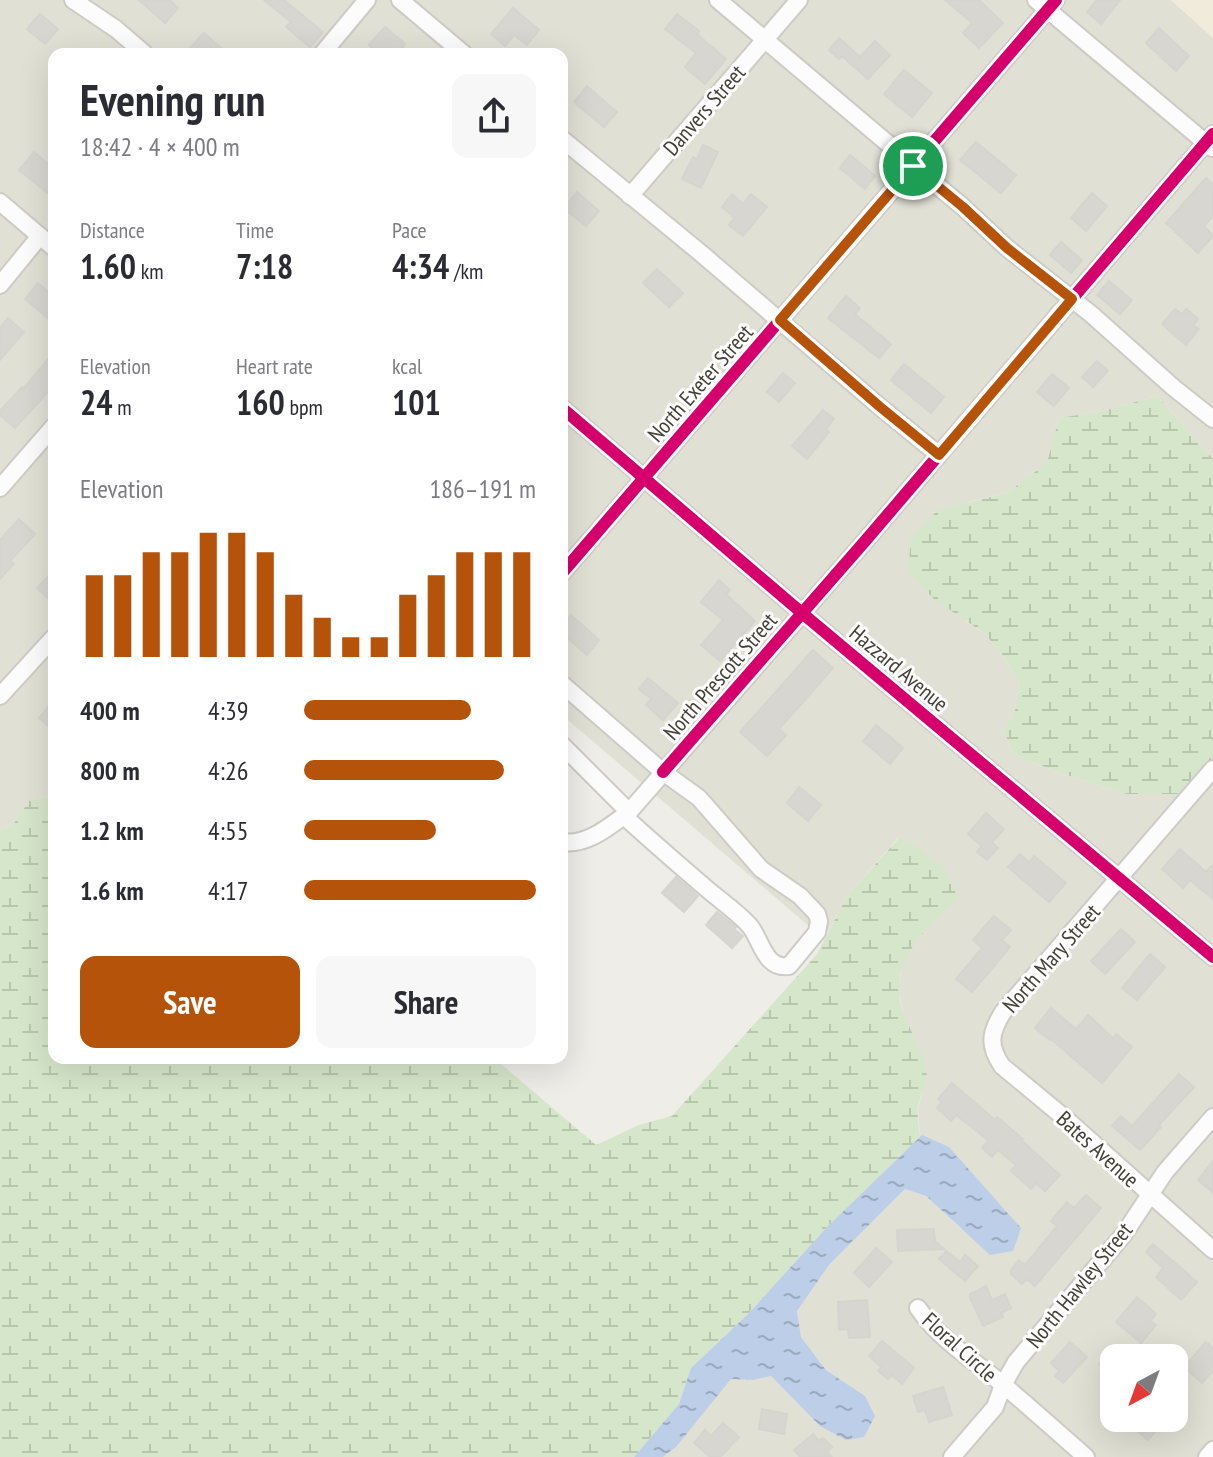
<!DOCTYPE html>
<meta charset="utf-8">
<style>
body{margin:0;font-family:"PT Sans Narrow",sans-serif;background:#f7f7f7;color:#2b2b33;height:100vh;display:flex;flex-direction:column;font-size:30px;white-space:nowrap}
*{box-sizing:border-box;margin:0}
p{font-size:26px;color:#7c7c81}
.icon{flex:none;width:44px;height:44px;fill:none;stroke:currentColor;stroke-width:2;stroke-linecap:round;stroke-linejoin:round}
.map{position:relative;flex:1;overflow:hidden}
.sheet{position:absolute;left:48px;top:48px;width:520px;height:1016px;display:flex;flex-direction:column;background:#fff;border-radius:16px;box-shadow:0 8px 32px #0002}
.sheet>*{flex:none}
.needle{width:52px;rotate:221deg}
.buttons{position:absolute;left:1100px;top:1344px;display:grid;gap:16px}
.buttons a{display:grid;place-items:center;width:88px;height:88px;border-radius:16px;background:#fff;box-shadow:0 8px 32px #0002;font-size:40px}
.pin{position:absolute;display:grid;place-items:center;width:68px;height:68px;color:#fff;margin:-34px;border:4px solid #fff;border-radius:50%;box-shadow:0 2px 8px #0007}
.round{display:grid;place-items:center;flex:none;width:84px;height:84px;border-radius:16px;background:#f7f7f7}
.overview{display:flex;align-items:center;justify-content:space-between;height:136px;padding:0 32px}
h1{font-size:44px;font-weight:700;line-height:60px}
.figures{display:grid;grid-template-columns:repeat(3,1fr);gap:12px;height:136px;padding:8px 32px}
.figures div{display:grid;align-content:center}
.figures b{font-size:34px;font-weight:700}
.figures small{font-size:22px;font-weight:400}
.figures p{font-size:22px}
.chart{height:224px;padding:16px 32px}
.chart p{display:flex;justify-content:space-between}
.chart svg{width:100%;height:144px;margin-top:8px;stroke:#b45309;stroke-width:6}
.primary-button{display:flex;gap:16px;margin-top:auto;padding:16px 32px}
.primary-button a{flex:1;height:92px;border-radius:16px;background:#b45309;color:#fff;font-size:32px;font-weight:700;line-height:92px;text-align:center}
.primary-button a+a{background:#f7f7f7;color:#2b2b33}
ul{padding:0 32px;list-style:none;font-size:26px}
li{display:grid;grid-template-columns:128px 96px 1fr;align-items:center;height:60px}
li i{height:20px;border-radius:10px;background:#b45309}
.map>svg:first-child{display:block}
.residential{fill:#e1e0d5;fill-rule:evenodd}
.commercial{fill:#f0ebdb}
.wetland{fill:url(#wetland-marsh)}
.water{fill:url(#water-ripples)}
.building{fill:#d7d6d0;stroke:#d6d4ce;stroke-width:2}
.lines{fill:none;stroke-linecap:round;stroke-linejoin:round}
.minor-casing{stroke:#cccbc5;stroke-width:20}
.minor{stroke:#fcfcfc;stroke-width:16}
.cycleway-casing{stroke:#fff;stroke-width:17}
.cycleway{stroke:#d6006c;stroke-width:12}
.route-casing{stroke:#fff;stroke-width:16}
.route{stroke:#b45309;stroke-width:10}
.labels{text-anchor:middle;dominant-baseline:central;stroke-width:6;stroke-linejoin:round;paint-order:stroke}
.street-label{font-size:22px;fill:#423f35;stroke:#fff}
</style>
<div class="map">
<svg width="1213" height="1457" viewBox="0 0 1213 1457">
<defs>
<pattern id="wetland-marsh" width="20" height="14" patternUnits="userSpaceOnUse" patternTransform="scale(2)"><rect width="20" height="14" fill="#d6e6ca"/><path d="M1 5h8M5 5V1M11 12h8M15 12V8" fill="none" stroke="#b9c6ae"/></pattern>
<pattern id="water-ripples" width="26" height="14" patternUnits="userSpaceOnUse" patternTransform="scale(2)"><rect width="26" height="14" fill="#bccee8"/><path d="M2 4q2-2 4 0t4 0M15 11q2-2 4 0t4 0" fill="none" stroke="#9aa9bd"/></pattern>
</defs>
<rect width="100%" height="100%" fill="#eeede8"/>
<g class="residential">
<polygon points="0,0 1171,0 1213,38 1213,123 861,536 663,761 562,674 562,54 54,54 54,237 0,192"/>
<path d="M1213,145V459L1157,396L1103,411L1059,418L1048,463L1007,493L968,502L965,621L985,634L1002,654L1019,683L1015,710L1004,731L1014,755L1063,774L1126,794L1213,764V1457H663L676,1447L730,1379L753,1380L771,1376L820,1426L865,1396L826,1370L801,1337L797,1311L829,1265L905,1189L926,1196L962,1230L922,1135L920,1137L918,1108L927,1075L913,1035L904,1018L898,989L903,961L909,949L925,928L898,838L847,896L824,939L562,715V695L663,782ZM1114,1358H1174V1418H1114Z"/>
<polygon points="0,212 54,258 54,794 29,801 14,823 0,831"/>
</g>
<polygon class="commercial" points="1171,0 1213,0 1213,38"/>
<g class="wetland">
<polygon points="1157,396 1213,459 1213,764 1189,794 1126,794 1063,774 1014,755 1004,731 1015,710 1019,683 1002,654 985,634 934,599 908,572 911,537 938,510 1007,493 1047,463 1059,418 1103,411"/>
<path d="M54,794V1058H494L596,1145L639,1125L672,1116L817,954L847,896L899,838L914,844L944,868L958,898C921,933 880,969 908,1024C913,1034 927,1066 927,1076C926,1086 920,1096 918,1106C917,1115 919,1127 920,1137L828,1226L748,1314L691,1368L679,1404L634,1457H0V831L14,823L29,801Z"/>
</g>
<polygon class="water" points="922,1135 949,1147 1021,1228 1013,1251 990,1255 926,1196 905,1189 829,1265 797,1311 801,1337 826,1370 865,1396 875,1416 864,1437 846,1440 820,1426 771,1376 753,1380 731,1379 676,1447 663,1457 634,1457 679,1404 691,1368 748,1314 828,1226"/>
<g class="building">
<polygon points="139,0 170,0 178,8 165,23"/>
<polygon points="264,0 284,0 323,32 310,47 286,27 291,22"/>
<polygon points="945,0 979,0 1003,23 979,48 963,33 972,23"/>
<polygon points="1097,0 1120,0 1101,24 1087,12"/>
<polygon points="513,8 539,30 527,45 514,35 505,46 491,34"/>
<polygon points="40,14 58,29 45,44 27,29"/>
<polygon points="677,14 699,31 697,34 726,59 705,84 685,67 696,53 665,29"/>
<polygon points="385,27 405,44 397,54 379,54 369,45"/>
<polygon points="1159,28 1189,56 1176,71 1146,43"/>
<polygon points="204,33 228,54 195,54 189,49"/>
<polygon points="839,38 860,57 875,41 890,55 868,79 842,56 839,59 829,50"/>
<polygon points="904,70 932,93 912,117 884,94"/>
<polygon points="587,86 617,112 604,127 574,102"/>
<polygon points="976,142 1016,175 1001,193 960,160"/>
<polygon points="703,145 718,152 701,188 682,179 693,157 697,159"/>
<polygon points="34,152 54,169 54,198 19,170"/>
<polygon points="850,155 875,176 865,189 840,168"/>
<polygon points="1206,178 1213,185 1213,216 1204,226 1213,236 1198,253 1166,223"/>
<polygon points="577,192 599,211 586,226 564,208"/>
<polygon points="1092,193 1107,206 1086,231 1071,218"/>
<polygon points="732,194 743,204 751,194 767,207 743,236 729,225 735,218 722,207"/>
<polygon points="1061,242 1082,260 1071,273 1050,255"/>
<polygon points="657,269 683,293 669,307 643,283"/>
<polygon points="1109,281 1132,300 1120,314 1097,295"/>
<polygon points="38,283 54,297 54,323 25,299"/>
<polygon points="846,296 860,308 855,314 891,344 879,358 828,318"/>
<polygon points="1175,309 1182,314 1186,309 1198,319 1193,325 1199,329 1186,345 1162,324"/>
<polygon points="8,318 24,332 0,360 0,328"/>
<polygon points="54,352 54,385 15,428 0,415 0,411 22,387 23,389"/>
<polygon points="1097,361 1108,371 1093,387 1082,377"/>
<polygon points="904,364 944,397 931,413 891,380"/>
<polygon points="783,373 795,383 779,402 767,392"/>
<polygon points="1052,374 1069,388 1054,406 1037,392"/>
<polygon points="823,410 834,419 826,429 829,432 807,459 792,446"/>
<polygon points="19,519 35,534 10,561 14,564 0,579 0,540"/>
<polygon points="54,570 54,592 48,598 37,588"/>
<polygon points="719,580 730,590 726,594 755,621 720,661 701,645 723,620 701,602"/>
<polygon points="571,615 599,640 587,655 562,633 562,626"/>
<polygon points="813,650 833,668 779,729 786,735 767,756 740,732"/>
<polygon points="648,678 678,703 663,720 646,705 651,699 639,689"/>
<polygon points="54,700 54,731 39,718"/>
<polygon points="876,725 903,748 890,764 863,741"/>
<polygon points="799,787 821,805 808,821 787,803"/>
<polygon points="986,813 1004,829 992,842 998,848 987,860 977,852 982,846 968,834"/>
<polygon points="1180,849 1206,872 1213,865 1213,899 1190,880 1183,888 1162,869"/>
<polygon points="1020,854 1029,862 1034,856 1066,883 1049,902 1008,867"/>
<polygon points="676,877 698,896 684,912 662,893"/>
<polygon points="717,912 736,927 734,929 743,936 732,948 706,925"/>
<polygon points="994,916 1011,930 1002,940 1010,947 972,992 956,979 982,948 973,940"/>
<polygon points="1121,929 1135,942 1105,974 1091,961"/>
<polygon points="1150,954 1165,967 1137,1000 1122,988"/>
<polygon points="1051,1008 1076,1029 1088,1015 1113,1038 1116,1034 1132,1047 1102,1083 1051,1039 1050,1040 1035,1028"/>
<polygon points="1179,1074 1194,1087 1159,1125 1161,1127 1140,1150 1112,1126 1121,1116 1132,1126"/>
<polygon points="952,1083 995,1120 997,1117 1023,1139 1021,1140 1060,1175 1045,1191 1036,1183 1031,1189 1011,1171 1016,1165 998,1150 992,1157 982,1148 988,1140 956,1115 951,1121 937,1108 942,1102 938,1099"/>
<polygon points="1213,1161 1213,1193 1198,1180"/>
<polygon points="1086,1195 1101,1208 1035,1286 1027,1279 1022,1284 1011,1274 1011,1270 1019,1260 1025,1265 1057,1226 1051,1221 1067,1202 1074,1208"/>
<polygon points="934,1229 935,1241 944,1249 898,1251 897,1230"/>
<polygon points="1153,1244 1197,1282 1181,1300 1156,1277 1163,1268 1146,1252"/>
<polygon points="876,1248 892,1262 869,1287 854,1273"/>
<polygon points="946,1251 960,1262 965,1255 978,1266 965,1281 939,1259"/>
<polygon points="986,1286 992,1300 1005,1294 1011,1308 1001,1313 1003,1317 983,1326 970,1298 970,1294"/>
<polygon points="1137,1297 1156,1314 1151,1321 1156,1325 1141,1343 1116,1322"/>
<polygon points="867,1300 870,1337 849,1338 848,1329 839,1330 838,1302"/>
<polygon points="882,1341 914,1368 902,1384 892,1375 888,1379 878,1371 881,1367 869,1356"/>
<polygon points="1070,1342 1087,1357 1063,1383 1055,1376 1059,1371 1051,1363"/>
<polygon points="1206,1342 1213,1348 1213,1371 1202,1383 1184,1367"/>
<polygon points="1114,1349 1114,1378 1099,1364"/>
<polygon points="943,1387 952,1415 929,1422 925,1410 918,1412 913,1396"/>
<polygon points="762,1409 787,1414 784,1434 759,1429"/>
<polygon points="1131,1418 1147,1418 1158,1428 1148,1440 1136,1430 1140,1425"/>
<polygon points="723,1423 739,1437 720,1457 710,1457 694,1443 705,1430 711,1436"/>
<polygon points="813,1434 819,1441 823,1438 832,1447 827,1452 832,1457 800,1457 794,1450"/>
</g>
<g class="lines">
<defs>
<g id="minor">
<polyline points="73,0 116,29 145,54"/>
<polyline points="400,0 464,54"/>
<polyline points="718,0 963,207 1007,248 1091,314 1174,388 1213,419"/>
<polyline points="1036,0 1212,148"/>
<polyline points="322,54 367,0"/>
<polyline points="562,139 703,255 879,406 939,455"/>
<polyline points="630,196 799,0"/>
<polyline points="0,202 54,248"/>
<polyline points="0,285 40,236"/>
<polyline points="562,408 802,613 1213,957"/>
<polyline points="0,488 54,426"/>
<polyline points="562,573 1056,0"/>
<path d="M562,684L663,772L699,798L761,869L800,896L817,914L819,921L817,932L789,966C764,970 761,938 749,925C737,912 721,901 707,889C679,865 651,841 624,816"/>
<polyline points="0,696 54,637"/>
<polyline points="562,745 629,812 866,540 1213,134"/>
<path d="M1213,769L1003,1012C990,1033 988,1045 1002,1066L1066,1119L1213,1250"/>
<path d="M562,842C587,846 610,826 629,812"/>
<path d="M918,1308C940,1340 972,1359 1001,1383C1030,1407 1057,1432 1086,1457"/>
<polyline points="952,1457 995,1407 1003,1385 1016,1362 1124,1234 1165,1172 1213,1117"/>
<polyline points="1207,1457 1213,1450"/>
</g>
</defs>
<use href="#minor" class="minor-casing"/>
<use href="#minor" class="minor"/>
<defs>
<g id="cycleway">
<polyline points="562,408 802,613 1213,957"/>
<polyline points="562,573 1056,0"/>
<polyline points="663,772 866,540 1213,134"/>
</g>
</defs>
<use href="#cycleway" class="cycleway-casing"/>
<use href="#cycleway" class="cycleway"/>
</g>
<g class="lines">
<defs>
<polygon id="route" points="913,166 963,207 1007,248 1072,299 939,455 879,406 780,320"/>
</defs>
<use href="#route" class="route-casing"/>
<use href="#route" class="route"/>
</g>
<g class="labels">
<g class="street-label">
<text transform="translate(704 110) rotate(-49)">Danvers Street</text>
<text transform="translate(700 383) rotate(-49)">North Exeter Street</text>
<text transform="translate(899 668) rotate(40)">Hazzard Avenue</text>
<text transform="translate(720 676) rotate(-49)">North Prescott Street</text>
<text transform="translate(1051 958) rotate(-49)">North Mary Street</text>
<text transform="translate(1098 1149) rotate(42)">Bates Avenue</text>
<text transform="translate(1079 1285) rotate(-51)">North Hawley Street</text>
<text transform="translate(960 1347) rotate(42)">Floral Circle</text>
</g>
</g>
</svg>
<div class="buttons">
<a><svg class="needle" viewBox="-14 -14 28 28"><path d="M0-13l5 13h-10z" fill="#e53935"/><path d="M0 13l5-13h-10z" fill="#7c7c81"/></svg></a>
</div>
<div class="pin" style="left:913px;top:166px;background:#1e9e55"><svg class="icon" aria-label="arrive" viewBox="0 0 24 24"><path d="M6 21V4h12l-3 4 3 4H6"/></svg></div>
<section class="sheet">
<div class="overview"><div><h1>Evening run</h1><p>18:42 · 4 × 400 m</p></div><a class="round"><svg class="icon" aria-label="share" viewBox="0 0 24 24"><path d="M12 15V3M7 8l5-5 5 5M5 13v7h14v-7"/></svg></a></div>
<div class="figures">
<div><p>Distance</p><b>1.60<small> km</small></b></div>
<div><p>Time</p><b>7:18</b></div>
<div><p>Pace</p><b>4:34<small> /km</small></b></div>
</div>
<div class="figures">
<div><p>Elevation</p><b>24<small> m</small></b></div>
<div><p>Heart rate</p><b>160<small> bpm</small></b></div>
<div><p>kcal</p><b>101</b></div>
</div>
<div class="chart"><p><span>Elevation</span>186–191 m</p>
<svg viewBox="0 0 160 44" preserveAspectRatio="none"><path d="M5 44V19M15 44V19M25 44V12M35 44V12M45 44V6M55 44V6M65 44V12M75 44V25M85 44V32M95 44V38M105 44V38M115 44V25M125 44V19M135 44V12M145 44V12M155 44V12"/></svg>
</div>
<ul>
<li><b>400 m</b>4:39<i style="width:72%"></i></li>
<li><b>800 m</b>4:26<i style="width:86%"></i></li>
<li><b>1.2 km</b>4:55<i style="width:57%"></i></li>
<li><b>1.6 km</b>4:17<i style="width:100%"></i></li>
</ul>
<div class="primary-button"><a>Save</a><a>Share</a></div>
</section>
</div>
